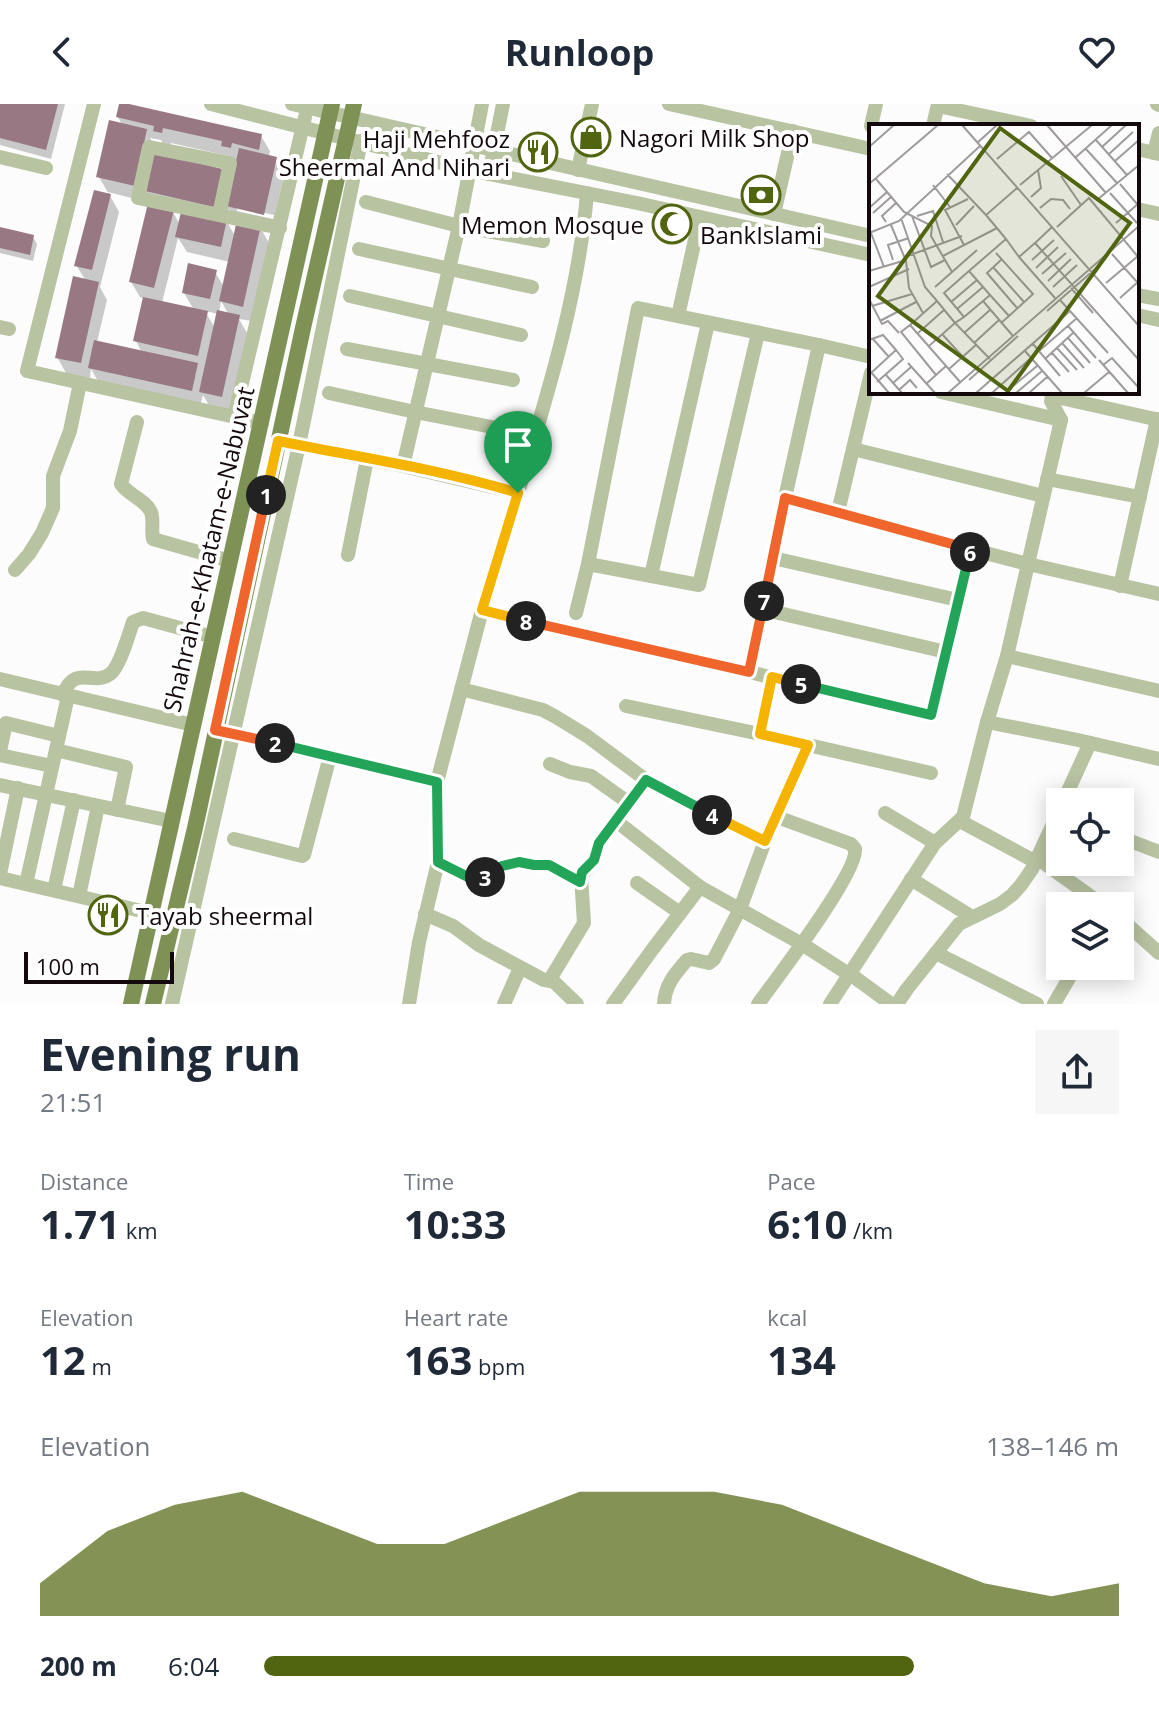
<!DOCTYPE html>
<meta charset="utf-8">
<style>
body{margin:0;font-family:"Open Sans",sans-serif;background:#f6f6f7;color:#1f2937;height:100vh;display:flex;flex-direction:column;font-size:30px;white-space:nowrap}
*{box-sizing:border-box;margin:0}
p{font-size:26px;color:#747a83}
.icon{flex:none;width:44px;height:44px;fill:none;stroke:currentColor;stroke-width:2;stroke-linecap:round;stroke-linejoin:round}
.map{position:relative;height:900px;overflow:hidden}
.details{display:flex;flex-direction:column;background:#fff;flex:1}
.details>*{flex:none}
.fabs{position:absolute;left:1046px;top:684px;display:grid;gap:16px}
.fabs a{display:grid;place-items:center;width:88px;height:88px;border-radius:0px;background:#fff;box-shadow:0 4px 20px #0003;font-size:40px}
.scale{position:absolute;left:24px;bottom:20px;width:150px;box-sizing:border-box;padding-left:8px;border:4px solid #13090d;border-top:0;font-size:22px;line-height:28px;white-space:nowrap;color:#13090d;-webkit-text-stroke:6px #fff;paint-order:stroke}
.pin{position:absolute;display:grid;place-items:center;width:68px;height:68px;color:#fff;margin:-82px -34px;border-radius:50% 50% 50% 0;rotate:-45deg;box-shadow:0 0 8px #0007}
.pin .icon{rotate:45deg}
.km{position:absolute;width:40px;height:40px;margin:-20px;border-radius:50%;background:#222;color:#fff;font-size:22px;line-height:40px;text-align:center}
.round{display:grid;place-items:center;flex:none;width:84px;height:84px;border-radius:0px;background:#f6f6f7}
.summary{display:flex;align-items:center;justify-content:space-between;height:136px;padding:0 40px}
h1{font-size:44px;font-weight:700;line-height:60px}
.stats{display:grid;grid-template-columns:repeat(3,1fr);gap:12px;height:136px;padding:8px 40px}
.stats div{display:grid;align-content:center}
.stats b{font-size:40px;font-weight:700}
.stats small{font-size:22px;font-weight:400}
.stats p{font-size:22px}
.chart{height:224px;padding:16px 40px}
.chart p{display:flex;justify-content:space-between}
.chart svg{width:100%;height:144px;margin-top:8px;fill:#516510;opacity:.7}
ul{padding:0 40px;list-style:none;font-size:26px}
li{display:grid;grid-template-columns:128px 96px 1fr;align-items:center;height:60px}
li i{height:20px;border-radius:10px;background:#516510}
header{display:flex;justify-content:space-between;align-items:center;height:104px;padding:0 40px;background:#fff;font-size:36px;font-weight:700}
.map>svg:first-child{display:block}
.shadow{fill:#0003;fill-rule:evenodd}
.building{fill:#987883}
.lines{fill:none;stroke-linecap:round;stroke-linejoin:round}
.minor{stroke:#b8c3a2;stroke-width:14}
.major{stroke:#7f9255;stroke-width:16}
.split-1-casing{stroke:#fff;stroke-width:16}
.split-2-casing{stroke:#fff;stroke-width:16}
.split-3-casing{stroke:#fff;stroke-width:16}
.split-4-casing{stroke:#fff;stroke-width:16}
.split-5-casing{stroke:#fff;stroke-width:16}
.split-6-casing{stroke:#fff;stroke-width:16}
.split-7-casing{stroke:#fff;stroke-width:16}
.split-8-casing{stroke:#fff;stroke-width:16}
.split-9-casing{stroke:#fff;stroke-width:16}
.split-1{stroke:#f5b400;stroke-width:10}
.split-2{stroke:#f0652b;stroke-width:10}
.split-3{stroke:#22a559;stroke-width:10}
.split-4{stroke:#22a559;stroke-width:10}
.split-5{stroke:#f5b400;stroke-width:10}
.split-6{stroke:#22a559;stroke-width:10}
.split-7{stroke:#f0652b;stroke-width:10}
.split-8{stroke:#f0652b;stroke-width:10}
.split-9{stroke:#f5b400;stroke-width:10}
.labels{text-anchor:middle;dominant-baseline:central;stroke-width:8;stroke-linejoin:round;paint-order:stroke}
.poi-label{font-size:24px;fill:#13090d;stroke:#fff;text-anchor:start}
.street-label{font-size:24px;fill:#13090d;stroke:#fff}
.inset-road{fill:none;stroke:#9f9b9c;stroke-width:2}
.view{fill:#516510;fill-opacity:0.15;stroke:#516510;stroke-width:4}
.inset-edge{fill:none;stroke:#13090d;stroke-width:4}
</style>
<header><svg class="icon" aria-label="back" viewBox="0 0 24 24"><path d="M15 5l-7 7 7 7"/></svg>Runloop<svg class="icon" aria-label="heart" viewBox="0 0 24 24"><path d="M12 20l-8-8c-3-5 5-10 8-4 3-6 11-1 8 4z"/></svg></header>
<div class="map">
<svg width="1159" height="900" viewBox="0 0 1159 900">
<rect width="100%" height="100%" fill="#fcfcfc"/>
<g class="shadow">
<polygon points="0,0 65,0 51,55 0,41"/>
<path d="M118,13L261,32L270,47L269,53L275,55L284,70L272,125L260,123L269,139L252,217L239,215L247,229L230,307L210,303L203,291L200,302L99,279L91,265L90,274L66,269L57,253L86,177L76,161L110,92L99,73L122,21ZM150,34L161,36L164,42L170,43L171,39L229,52L232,57L225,67L155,42ZM108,88L151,99L131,178L140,193L145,195L136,237L142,249L97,238L107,196L100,183L119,108ZM237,103L274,111L273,115L237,107ZM229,105L237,118L235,132L227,118ZM172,106L183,108L180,121ZM178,134L187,148L230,158L224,183L215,168L184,189L194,206L162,199ZM221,197L229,211L219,209ZM205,207L218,210L215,224Z"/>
<polygon points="0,125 33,133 37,140 33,157 0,149"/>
</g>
<g class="building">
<polygon points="0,0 58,0 46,46 0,34"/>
<polygon points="119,0 129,0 262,30 259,46 232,39 231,44 221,42 222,37 163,24 162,29 153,27 154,22 116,13"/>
<polygon points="109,16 147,25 135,82 96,73"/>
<polygon points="239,44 277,53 264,111 226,102"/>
<polygon points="149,48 227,66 218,104 141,86"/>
<polygon points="94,86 111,90 92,166 74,162"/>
<polygon points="148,99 174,106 154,184 129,178"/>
<polygon points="182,104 227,115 221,143 175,133"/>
<polygon points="237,116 261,121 243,203 219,197"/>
<polygon points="0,123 34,131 30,151 0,144"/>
<polygon points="188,159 217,166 210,195 182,189"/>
<polygon points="73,172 99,178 81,259 55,254"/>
<polygon points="143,193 208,207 198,252 133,237"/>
<polygon points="217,206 240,211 222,293 199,288"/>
<polygon points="94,236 198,259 192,287 88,264"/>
</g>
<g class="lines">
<g class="minor">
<polyline points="94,0 27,267 262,319"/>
<polyline points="211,0 469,66 637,99 871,151"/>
<polyline points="292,0 871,132"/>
<polyline points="669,0 871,45"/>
<polyline points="1157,0 1159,1"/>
<polyline points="938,2 1031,22"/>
<polyline points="871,22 876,0"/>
<polyline points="933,22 938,0"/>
<polyline points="1137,45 1159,50"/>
<polyline points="1154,49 1159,29"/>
<polyline points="0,53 46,64"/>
<polyline points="578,66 592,0"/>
<polyline points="489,70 503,0"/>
<polyline points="366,98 459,122 543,137"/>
<polyline points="1137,105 1159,110"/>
<polyline points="774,110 793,27"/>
<polyline points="219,111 230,59 149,43 138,94 280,124"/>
<polyline points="359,145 532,183"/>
<polyline points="1137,191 1159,195"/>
<polyline points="350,192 521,231"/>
<polyline points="1137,211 1159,216"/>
<polyline points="678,212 700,113"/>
<polyline points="0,223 9,225"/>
<polyline points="347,245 513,276"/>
<polyline points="871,269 838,408 825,406 785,394 749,568 931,611 970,445 1028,460 1061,316 1051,297 1053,288"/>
<polyline points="941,288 1061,316"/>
<polyline points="329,289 415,308 492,323"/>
<polyline points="1052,292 1159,316"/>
<polyline points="234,313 305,13"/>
<path d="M137,318L121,380C128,391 145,395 151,408C154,416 151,426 153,435L230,457"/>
<polyline points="278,337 403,362 459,122 482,0"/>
<polyline points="853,345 1043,392"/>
<polyline points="403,362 518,389 482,506 749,568"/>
<polyline points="1047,375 1140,393"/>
<path d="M518,389C547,292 579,190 587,89"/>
<polyline points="785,394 819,241 871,253"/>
<polyline points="838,408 970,445"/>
<polyline points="348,451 367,355"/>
<polyline points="773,454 958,496"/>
<polyline points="588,460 699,481 758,229"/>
<polyline points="15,466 29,450 42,429 53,404 53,372 70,327 80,279"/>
<polyline points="651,472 708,219"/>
<polyline points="1120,482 1157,315"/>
<polyline points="1159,490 1028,460 1007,552 987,618 1078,636 1159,655"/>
<polyline points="762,505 946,548"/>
<polyline points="576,509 588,460 638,204 819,241"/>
<polyline points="1007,552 1159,587"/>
<polyline points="0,575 193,621"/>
<polyline points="461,585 543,606 556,613 587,632 646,676 765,737"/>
<path d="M63,591C75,559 93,583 110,570C120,563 129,529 133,518L143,514L213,533"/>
<polyline points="626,602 760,630 931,669"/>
<polyline points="224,628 437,678 482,506"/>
<polyline points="760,630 772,573"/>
<polyline points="56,646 126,663 117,706"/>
<polyline points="0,647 6,619 59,632"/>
<polyline points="0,651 52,662"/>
<polyline points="550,660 570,668 591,672 629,699"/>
<polyline points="0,681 171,717"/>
<polyline points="1063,698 1090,639"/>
<polyline points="885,709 935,739"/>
<polyline points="615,716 700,783 802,840 850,871"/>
<polyline points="960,717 1036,758"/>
<polyline points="1120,733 1159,748"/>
<polyline points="234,735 302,752 304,751 330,652"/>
<polyline points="1037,754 1104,802"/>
<polyline points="438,758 476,777 479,777 502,762 519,758 534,761 549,761 580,778"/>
<polyline points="0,770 18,684"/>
<polyline points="0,774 150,809"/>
<polyline points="911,775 972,813"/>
<polyline points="637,779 680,809"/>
<polyline points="26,780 68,592"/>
<polyline points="54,786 74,696"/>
<polyline points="79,792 98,702"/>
<polyline points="425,810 453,822 479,841 544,876 549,877 584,819 581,772 594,756 599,739 646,676"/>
<polyline points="1120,814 1159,849"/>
<polyline points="936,849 1037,900"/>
<polyline points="850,870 891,900"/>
<polyline points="551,875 577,900"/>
<polyline points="172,900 299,341 361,37"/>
<polyline points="409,900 419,838 438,758 437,678"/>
<polyline points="504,900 520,864"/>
<polyline points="613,900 652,846 700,783"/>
<path d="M664,900C665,881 674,871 687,856L691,855L709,859L714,855L740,805L765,737L808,641"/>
<path d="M758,900C774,878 859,767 855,745C854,743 852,742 851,740L777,713"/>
<polyline points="830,900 935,739 963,713 987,618"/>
<polyline points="897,900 907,885 959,820 1000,800 1012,791 1021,781 1032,765 1060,705"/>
<polyline points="1054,900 1076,862"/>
</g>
<g class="major">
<polyline points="131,900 332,0"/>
<polyline points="153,900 195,724 303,224 354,0"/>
</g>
</g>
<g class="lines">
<defs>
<path id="split-1" d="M266,391L278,337C358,353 440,365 518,389"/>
<polyline id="split-2" points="266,391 215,626 275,639"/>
<polyline id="split-3" points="275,639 437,678 438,758 476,777 485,773"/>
<polyline id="split-4" points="485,773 502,762 519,758 534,761 549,761 580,778 582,768 594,756 599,739 646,676 712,711"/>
<polyline id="split-5" points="712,711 765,737 808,641 760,630 772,573 801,580"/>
<polyline id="split-6" points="801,580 931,611 970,448"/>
<polyline id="split-7" points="764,497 785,394 970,445 970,448"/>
<polyline id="split-8" points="526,517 749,568 764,497"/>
<polyline id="split-9" points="518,389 482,506 526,517"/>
</defs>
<use href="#split-1" class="split-1-casing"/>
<use href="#split-2" class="split-2-casing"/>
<use href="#split-3" class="split-3-casing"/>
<use href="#split-4" class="split-4-casing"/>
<use href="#split-5" class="split-5-casing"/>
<use href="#split-6" class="split-6-casing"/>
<use href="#split-7" class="split-7-casing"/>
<use href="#split-8" class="split-8-casing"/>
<use href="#split-9" class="split-9-casing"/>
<use href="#split-1" class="split-1"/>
<use href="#split-2" class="split-2"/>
<use href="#split-3" class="split-3"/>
<use href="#split-4" class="split-4"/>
<use href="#split-5" class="split-5"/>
<use href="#split-6" class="split-6"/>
<use href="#split-7" class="split-7"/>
<use href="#split-8" class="split-8"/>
<use href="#split-9" class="split-9"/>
</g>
<defs>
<symbol id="shop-ring" viewBox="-11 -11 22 22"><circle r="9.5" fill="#fff" stroke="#516510" stroke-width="1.5"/><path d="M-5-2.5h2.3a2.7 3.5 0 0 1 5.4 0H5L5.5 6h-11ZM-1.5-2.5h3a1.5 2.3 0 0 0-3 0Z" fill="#516510"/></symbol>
<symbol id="restaurant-ring" viewBox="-11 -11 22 22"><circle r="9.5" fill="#fff" stroke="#516510" stroke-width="1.5"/><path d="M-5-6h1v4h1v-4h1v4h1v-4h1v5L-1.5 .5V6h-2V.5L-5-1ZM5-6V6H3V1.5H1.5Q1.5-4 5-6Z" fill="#516510"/></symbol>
<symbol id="bank-ring" viewBox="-11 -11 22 22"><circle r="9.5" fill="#fff" stroke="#516510" stroke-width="1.5"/><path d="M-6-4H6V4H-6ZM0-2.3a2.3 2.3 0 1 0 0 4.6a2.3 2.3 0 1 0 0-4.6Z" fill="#516510"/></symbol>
<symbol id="mosque-ring" viewBox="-11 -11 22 22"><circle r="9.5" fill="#fff" stroke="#516510" stroke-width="1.5"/><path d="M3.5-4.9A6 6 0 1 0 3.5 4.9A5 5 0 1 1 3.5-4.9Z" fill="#516510"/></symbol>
</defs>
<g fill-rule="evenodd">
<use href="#shop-ring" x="569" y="11" width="44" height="44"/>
<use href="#restaurant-ring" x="516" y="26" width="44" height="44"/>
<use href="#bank-ring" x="739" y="69" width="44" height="44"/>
<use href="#mosque-ring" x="650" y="98" width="44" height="44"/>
<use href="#restaurant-ring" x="86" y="789" width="44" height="44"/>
</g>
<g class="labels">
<g class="poi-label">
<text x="619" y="33">Nagori Milk Shop</text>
<text x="510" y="34" text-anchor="end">Haji Mehfooz<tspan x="510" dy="28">Sheermal And Nihari</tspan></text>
<text x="644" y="120" text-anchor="end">Memon Mosque</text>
<text x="761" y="130" text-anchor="middle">BankIslami</text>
<text x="136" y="811">Tayab sheermal</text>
</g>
<g class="street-label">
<text transform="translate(208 445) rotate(-77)">Shahrah-e-Khatam-e-Nabuvat</text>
</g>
</g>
<g transform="translate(869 20)">
<rect width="270" height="270" fill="#fcfcfc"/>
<path class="inset-road" d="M93,1L270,202M178,1L237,69M227,16L258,51M108,19L128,1M0,23L25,1M233,23L257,1M217,25L248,59M240,30L264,8M207,33L243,1M128,35L160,8L183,34M246,37L270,16M78,50L117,91M192,52L212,81M7,55L35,88L63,102L62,112L83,148M0,60L69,1M251,60L268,80M64,61L81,83M151,61L223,1M241,69L268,99M162,73L172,64L169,46M228,76L270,41M0,84L18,68M171,84L182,75L194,76L201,85M4,89L22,73M43,92L62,143L76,136M48,92L64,87L74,118M32,94L56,163L68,177M17,98L13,92L27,79M247,99L270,79M22,101L37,137L40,164L54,189M87,101L105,82M183,103L166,119L270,236M188,103L220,74L270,134M0,109L30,97L111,22M2,109L15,143M137,115L117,91L148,64M95,121L76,86L99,75M127,129L164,170L140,192M243,130L268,158M74,132L128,104M36,133L93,112M150,133L186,174M133,135L118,149L148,184M24,136L19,121L40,114M163,136L185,116M124,143L155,178M167,144L189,123M0,147L37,136M100,147L137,115L150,133L166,119M173,150L197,129M179,157L202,135M237,159L269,132M0,163L40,145M66,163L108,126M184,163L208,141M202,164L224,189M121,171L140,192L132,199M251,174L270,157M0,175L13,200L19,197L30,209M191,176L239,229M82,178L108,156M3,182L43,170M88,185L114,163M178,187L233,139M95,193L114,177M11,197L47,178M41,201L32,208L67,251M199,202L227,234M49,209L75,186M95,209L121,186M73,210L94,233M199,214L221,239M4,215L20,233M0,216L14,211L27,226L1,250M105,219L130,196M193,219L215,244M164,220L191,252M60,222L86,199L68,177L41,201L92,259M188,224L208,246M156,227L193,269M170,227L208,194M183,229L200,248M177,234L205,208M121,235L86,199L95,193L75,169L100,147L121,171L114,177L144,212M230,236L259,269M39,239L66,269M234,241L243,234L270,264M80,245L108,220M1,247L20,269M17,251L33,269M100,256L149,212M8,258L34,235L27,226M24,259L42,243M57,260L77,242M30,266L41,256L48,264M138,267L168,242M79,269L270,102M107,269L201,187M123,269L162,234M147,269L173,247M160,269L178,253M215,269L240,248"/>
<path class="view" d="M131,4L261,99L139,267L9,172Z"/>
<rect width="270" height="270" class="inset-edge"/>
</g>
</svg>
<div class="fabs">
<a><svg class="icon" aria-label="locate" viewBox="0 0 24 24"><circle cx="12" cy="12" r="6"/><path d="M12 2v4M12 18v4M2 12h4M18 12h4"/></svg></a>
<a><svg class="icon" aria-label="layers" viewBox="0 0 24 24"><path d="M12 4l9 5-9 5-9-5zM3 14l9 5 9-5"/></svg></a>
</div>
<div class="scale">100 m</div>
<div class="pin" style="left:518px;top:389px;background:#1e9e55"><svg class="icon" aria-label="arrive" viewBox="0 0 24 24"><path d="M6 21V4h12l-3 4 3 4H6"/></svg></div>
<b class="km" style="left:266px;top:391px">1</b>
<b class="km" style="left:275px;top:639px">2</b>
<b class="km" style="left:485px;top:773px">3</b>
<b class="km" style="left:712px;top:711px">4</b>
<b class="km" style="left:801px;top:580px">5</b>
<b class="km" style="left:970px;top:448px">6</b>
<b class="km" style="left:764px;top:497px">7</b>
<b class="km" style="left:526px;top:517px">8</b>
</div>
<section class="details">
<div class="summary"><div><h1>Evening run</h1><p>21:51</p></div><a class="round"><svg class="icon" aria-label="share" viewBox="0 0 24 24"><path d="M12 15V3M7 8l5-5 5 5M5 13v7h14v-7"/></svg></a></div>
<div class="stats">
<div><p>Distance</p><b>1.71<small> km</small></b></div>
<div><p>Time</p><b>10:33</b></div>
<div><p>Pace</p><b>6:10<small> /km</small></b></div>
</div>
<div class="stats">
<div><p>Elevation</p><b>12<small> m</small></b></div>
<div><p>Heart rate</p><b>163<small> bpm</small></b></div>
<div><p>kcal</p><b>134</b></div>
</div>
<div class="chart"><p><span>Elevation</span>138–146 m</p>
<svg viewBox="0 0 160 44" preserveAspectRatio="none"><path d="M0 44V34L10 18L20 10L30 6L40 14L50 22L60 22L70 14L80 6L90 6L100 6L110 10L120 18L130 26L140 34L150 38L160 34V44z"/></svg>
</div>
<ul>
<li><b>200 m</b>6:04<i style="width:76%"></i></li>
</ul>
</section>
